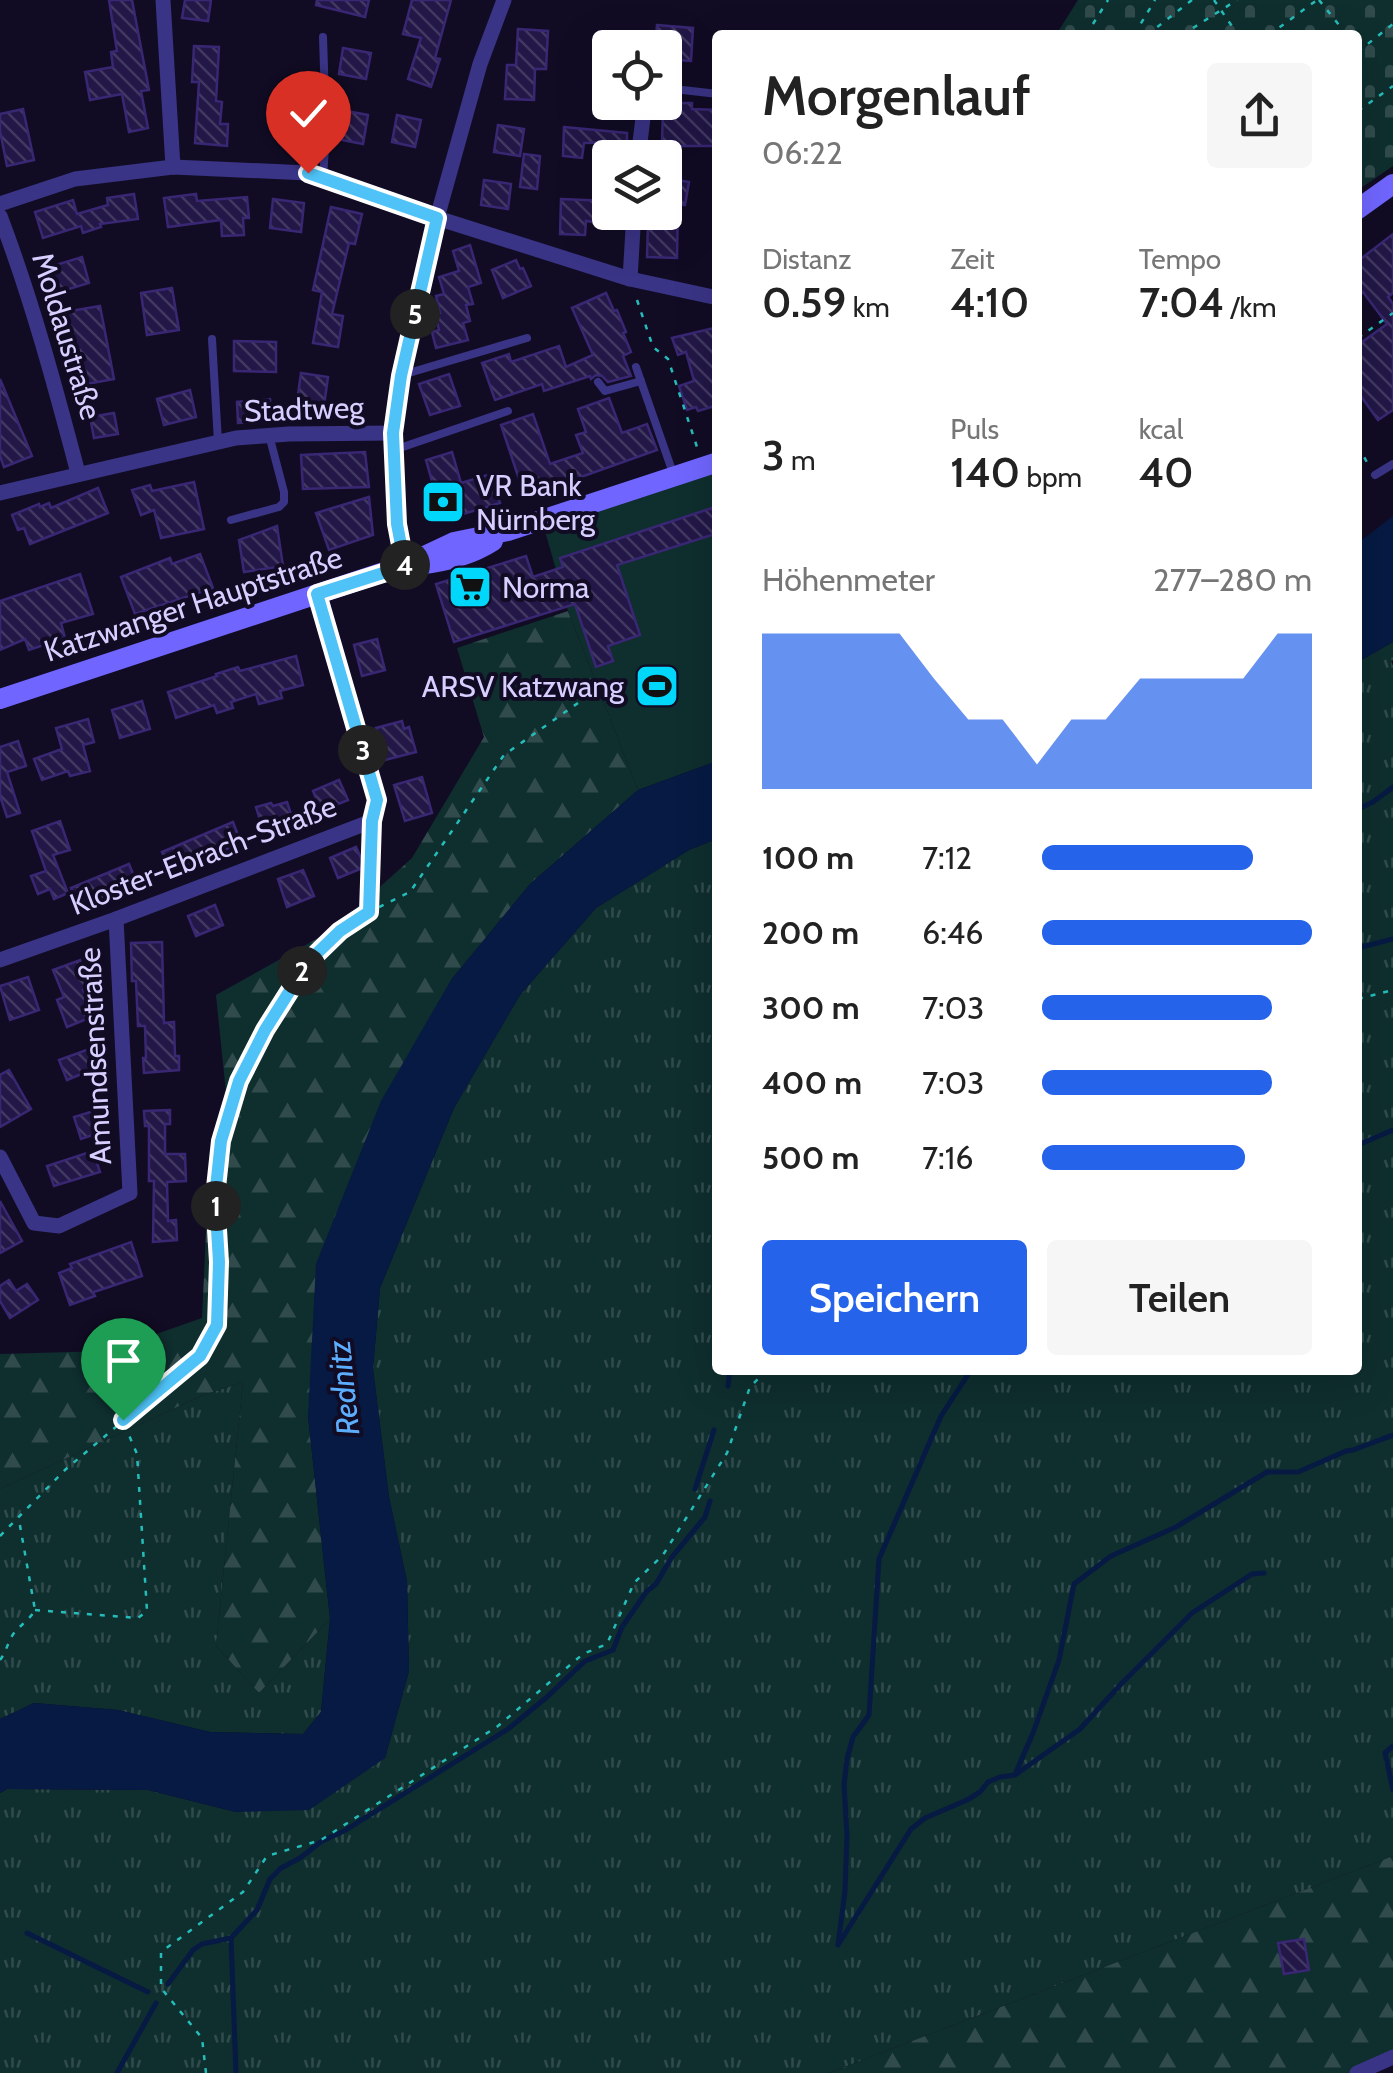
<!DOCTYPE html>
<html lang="de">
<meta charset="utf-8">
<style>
body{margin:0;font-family:Cabin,sans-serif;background:#f6f6f6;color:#222;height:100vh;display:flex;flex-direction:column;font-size:38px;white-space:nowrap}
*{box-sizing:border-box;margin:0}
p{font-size:32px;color:#767676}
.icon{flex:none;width:55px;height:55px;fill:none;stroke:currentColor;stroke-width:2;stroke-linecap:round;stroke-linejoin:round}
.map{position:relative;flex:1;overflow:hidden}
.drawer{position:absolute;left:712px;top:30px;width:650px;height:1345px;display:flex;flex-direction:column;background:#fff;border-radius:10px;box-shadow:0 10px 40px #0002}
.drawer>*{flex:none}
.tools{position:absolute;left:592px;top:30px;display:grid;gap:20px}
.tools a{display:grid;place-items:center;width:90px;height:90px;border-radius:10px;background:#fff;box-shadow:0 10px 40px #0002;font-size:50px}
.pin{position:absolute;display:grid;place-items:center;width:85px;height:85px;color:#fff;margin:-102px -42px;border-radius:50% 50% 50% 0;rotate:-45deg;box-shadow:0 0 10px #0007}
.pin .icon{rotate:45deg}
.km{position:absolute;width:50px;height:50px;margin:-25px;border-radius:50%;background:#222;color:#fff;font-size:28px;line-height:50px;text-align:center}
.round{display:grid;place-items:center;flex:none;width:105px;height:105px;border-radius:10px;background:#f6f6f6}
.headline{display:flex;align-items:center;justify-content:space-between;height:170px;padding:0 50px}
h1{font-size:55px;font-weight:600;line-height:75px}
.stats{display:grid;grid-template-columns:repeat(3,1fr);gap:15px;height:170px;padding:10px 50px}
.stats div{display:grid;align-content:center}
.stats b{font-size:42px;font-weight:600}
.stats small{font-size:28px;font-weight:400}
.stats p{font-size:28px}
.chart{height:280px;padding:20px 50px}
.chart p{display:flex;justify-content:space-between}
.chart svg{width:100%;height:180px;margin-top:10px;fill:#2563eb;opacity:.7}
.button{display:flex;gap:20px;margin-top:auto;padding:20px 50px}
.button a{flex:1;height:115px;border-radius:10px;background:#2563eb;color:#fff;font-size:40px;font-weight:600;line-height:115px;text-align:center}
.button a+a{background:#f6f6f6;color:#222}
ul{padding:0 50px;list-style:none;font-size:32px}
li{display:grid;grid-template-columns:160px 120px 1fr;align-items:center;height:75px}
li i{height:25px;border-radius:12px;background:#2563eb}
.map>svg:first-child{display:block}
.grass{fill:url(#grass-tufts)}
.forest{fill:url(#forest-firs)}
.cemetery{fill:url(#cemetery-stones)}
.garden{fill:#0f2e2e}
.water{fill:#061a43}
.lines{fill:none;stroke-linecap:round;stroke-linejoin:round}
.stream{stroke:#061a43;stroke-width:5}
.building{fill:url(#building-back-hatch);stroke:#392774;stroke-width:2.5}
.path{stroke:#25bdba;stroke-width:2.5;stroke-dasharray:5 8;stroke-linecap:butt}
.service{stroke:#3a3486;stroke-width:8}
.minor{stroke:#3a3486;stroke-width:15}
.secondary{stroke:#7066ff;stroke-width:20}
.route-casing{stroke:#fff;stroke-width:20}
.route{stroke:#4fc3f7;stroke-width:12}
.labels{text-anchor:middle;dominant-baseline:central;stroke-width:8;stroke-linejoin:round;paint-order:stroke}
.street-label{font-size:30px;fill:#d7cfff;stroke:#110c24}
.poi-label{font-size:30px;fill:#d7cfff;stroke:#110c24;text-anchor:start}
.water-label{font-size:32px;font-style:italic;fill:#5dadff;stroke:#110c24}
</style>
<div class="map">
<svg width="1393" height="2073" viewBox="0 0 1393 2073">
<defs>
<pattern id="grass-tufts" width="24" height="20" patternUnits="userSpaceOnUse" patternTransform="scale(2.5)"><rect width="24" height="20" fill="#0f2e2e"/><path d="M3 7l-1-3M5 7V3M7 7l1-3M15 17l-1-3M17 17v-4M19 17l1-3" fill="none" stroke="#314b4d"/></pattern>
<pattern id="forest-firs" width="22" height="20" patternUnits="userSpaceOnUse" patternTransform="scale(2.5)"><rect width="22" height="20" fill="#0f2e2e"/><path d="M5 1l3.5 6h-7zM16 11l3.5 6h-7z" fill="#314b4d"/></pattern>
<pattern id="cemetery-stones" width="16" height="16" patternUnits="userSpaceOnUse" patternTransform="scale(2.5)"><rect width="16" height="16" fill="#0f2e2e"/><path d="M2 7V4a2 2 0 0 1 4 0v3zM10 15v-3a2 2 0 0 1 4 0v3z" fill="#314b4d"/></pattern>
<pattern id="building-back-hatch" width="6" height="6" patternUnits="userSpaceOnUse" patternTransform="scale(2.5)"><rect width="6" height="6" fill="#221746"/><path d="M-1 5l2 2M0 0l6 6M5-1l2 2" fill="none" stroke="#413862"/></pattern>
</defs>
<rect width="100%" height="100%" fill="#110c24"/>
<g class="grass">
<polygon points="1393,642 1393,660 1391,661 1393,666 1393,1856 829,2073 0,2073 0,1793 7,1789 148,1790 236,1812 385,1758 409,1671 407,1581 389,1497 373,1369 380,1288 454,1108 520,995 596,908 689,850 717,839 718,1370 1358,1370 1358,662"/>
<polygon points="243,1382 216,1646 259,1693 330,1619 321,1712 303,1734 210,1732 118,1710 34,1703 0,1719 0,1489 201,1396"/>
</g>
<g class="forest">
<polygon points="568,611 638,790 530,884 451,980 308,1416 330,1619 259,1693 216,1646 243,1382 201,1396 0,1489 0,1354 108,1351 202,1318 208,1190 226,1093 216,995 331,931 412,858 484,737 457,648"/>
<polygon points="1393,1856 1393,2054 1364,2073 829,2073"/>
</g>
<polygon class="cemetery" points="1078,0 1393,0 1393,166 1358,190 1358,35 1056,35"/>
<polygon class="garden" points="717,463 717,761 638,790 568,611 542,521"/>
<g class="water">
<polygon points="1393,516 1393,642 1358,662 1358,543"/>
<polygon points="717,761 717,839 689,850 596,908 520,995 454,1108 380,1288 373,1369 389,1497 407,1581 409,1671 385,1758 309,1810 236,1812 148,1790 7,1789 0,1793 0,1719 34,1703 118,1710 210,1732 303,1734 321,1712 330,1619 308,1416 316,1264 381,1101 451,980 530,884 638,790"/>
</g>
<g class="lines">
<g class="stream">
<polyline points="1358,809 1373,802 1393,787"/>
<polyline points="1358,948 1393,939"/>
<polyline points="1358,1145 1393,1130"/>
<polyline points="971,1370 941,1416 879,1559 869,1715 853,1737 847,1759 844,1785 847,1836 845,1891 838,1945 911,1829 925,1818 967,1800 980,1792 988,1782 1000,1777 1015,1775 1080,1729 1122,1683 1192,1613 1252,1574 1264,1573"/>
<polyline points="728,1386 730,1370"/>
<polyline points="695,1489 714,1430"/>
<polyline points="1393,1746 1385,1753 1393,1790"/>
<polyline points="1016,1772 1033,1733 1059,1660 1074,1584 1111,1556 1176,1527 1267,1472 1298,1472 1346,1451 1353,1450 1393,1435"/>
<polyline points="27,1933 148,1992"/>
<polyline points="231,1938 236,2073"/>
<polyline points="168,1984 193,1950 202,1944 231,1938 257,1910 270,1879 281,1868 300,1858 322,1841 344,1831 508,1729 547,1697 585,1661 613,1650 622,1627 647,1591 656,1584 672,1557 705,1517 710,1501"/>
<polyline points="117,2073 156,2003"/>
</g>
</g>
<g class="building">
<polygon points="109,0 132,0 149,90 141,91 148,128 129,132 122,94 90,100 85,72 113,67 111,52 117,51"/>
<polygon points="185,0 211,0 208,21 182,18"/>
<polygon points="317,0 369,0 365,17 316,5"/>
<polygon points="412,0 451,0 435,58 440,59 431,87 408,79 421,38 403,34"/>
<polygon points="657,25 693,28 691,61 665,59 665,48 655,48"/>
<polygon points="518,29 548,31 546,69 535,69 534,100 505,99 507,65 516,65"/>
<polygon points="194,46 219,47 216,101 222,102 220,124 228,124 227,146 195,143 199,82 192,82"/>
<polygon points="343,48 371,53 366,79 339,74"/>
<polygon points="663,103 692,103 692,109 718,110 718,146 662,146"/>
<polygon points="23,109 34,160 7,166 0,131 0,114"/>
<polygon points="342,110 368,115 363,144 337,139"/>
<polygon points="282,111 307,115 303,141 278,137"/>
<polygon points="397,115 421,120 415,147 392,142"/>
<polygon points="498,125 524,129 520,156 494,152"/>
<polygon points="564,127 627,133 627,142 584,143 582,158 563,156"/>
<polygon points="524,154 540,156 537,189 520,187"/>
<polygon points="666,178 689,182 685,205 678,204 677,258 647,257 648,222 665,222"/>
<polygon points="484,180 511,184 508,209 481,205"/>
<polygon points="134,194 138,219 100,224 101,227 83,233 81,226 43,238 35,212 73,200 77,214 108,205 107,198"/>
<polygon points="196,194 197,201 247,197 249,218 243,218 244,235 222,236 221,220 168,227 164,198"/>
<polygon points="273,199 304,203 301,232 270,228"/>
<polygon points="561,199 610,201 610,224 586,221 585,235 560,234"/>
<polygon points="331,207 362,214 355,244 349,243 332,314 343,316 338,347 313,343 322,292 313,290"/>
<polygon points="1393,234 1393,293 1388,297 1393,304 1393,410 1378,420 1358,392 1358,345 1387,324 1363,292 1358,296 1358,261"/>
<polygon points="470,245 481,283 468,287 473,304 466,305 470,321 463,323 468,340 436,348 432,332 439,330 435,314 440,313 436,296 444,294 439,277 459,271 453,251"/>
<polygon points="82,257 89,283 56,293 49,267"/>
<polygon points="516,260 520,269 523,268 531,286 503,298 492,270"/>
<polygon points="172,288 179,330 147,335 141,293"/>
<polygon points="606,293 614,311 617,310 626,332 623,333 631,352 623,356 631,376 608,382 602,376 596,375 591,379 590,376 544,391 542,384 495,400 482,363 509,354 511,362 559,346 566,367 593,355 572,308"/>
<polygon points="100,306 114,379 81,385 73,342 65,344 59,313"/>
<polygon points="718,327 718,405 698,411 696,407 687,410 679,386 694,381 686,352 678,355 672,338"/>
<polygon points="234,341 276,342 276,372 234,371"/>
<polygon points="301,373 328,377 323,413 296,409"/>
<polygon points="449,374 460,406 430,415 419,384"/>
<polygon points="0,379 32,456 4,467 0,456"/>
<polygon points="190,390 196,417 164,425 157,399"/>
<polygon points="609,398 622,433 647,424 657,450 525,497 501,425 533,414 550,464 583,453 576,435 586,432 578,409"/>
<polygon points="270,399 271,421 238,423 237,402"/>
<polygon points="114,413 118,434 94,438 90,417"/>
<polygon points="365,452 369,487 303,489 301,455"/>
<polygon points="452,452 461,483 491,474 500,503 443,520 426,460"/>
<polygon points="194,482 204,529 161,538 154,510 141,515 132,490 150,485 152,491"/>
<polygon points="98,488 108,513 30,544 24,528 18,530 12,515 39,504 40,507 49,503 51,508"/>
<polygon points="369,497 373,535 329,550 316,513"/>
<polygon points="712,508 718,523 718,533 617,565 640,635 608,646 613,661 596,667 575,604 454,642 436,584 526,556 533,577 563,567 560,558"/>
<polygon points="277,526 283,566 244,572 239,540"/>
<polygon points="200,554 213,588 135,614 121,577 170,558 172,564"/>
<polygon points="80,574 93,614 61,623 65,638 29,650 25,639 0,650 0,601"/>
<polygon points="377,639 385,670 362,676 354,645"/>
<polygon points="296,656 303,685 280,691 282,698 259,704 256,694 231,702 233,708 217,713 214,705 176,718 168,692 217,676 216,674 238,667 240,671"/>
<polygon points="142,701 150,729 120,738 112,710"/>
<polygon points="88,719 94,742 83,745 90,771 70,776 68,771 42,780 34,759 62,749 56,728"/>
<polygon points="402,721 404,729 409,727 416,752 385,760 376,728"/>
<polygon points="18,741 26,766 7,772 20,813 7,817 0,796 0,747"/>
<polygon points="422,777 432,813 405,821 394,785"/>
<polygon points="339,780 348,800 321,811 313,791"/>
<polygon points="287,802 295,826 278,832 277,829 264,833 256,807 271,803 273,806"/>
<polygon points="60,821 70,850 53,855 68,893 54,899 50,889 38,894 31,876 46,871 32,831"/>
<polygon points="233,822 241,843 170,872 162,852"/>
<polygon points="356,847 365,867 338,878 330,858"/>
<polygon points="129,864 140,891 117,900 115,896 80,910 71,888"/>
<polygon points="303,870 314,896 287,907 278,879"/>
<polygon points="215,905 223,925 196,936 188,916"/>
<polygon points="162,942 164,1023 174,1022 175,1056 179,1056 179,1070 144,1073 143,1058 146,1058 145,1026 138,1026 136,981 132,981 131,943"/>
<polygon points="80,960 91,987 83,990 94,1016 67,1027 57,1000 64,997 53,970"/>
<polygon points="28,977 39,1010 10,1020 0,986"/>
<polygon points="89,1049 96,1068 67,1080 59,1060"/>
<polygon points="9,1070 31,1109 0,1127 0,1075"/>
<polygon points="100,1109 108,1130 81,1139 74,1117"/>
<polygon points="170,1110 170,1124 165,1124 165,1154 185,1154 186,1181 167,1182 168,1221 176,1220 177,1240 153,1242 154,1181 149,1181 149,1126 145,1126 144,1111"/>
<polygon points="93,1151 100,1172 54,1186 47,1166"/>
<polygon points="0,1201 22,1241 0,1253"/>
<polygon points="131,1242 142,1276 97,1291 93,1292 95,1296 70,1305 59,1273 72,1268 70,1264"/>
<polygon points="9,1280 16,1291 27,1284 38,1300 10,1318 0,1301 0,1286"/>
<polygon points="1304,1939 1309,1970 1284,1974 1278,1943"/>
</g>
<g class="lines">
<g class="path">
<polyline points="1214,0 1238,35"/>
<polyline points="1319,0 1347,35"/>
<polyline points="1086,35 1108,0"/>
<polyline points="1139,35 1137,30 1155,0"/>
<polyline points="1147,35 1192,0"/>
<polyline points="1182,35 1237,0"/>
<polyline points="1269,35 1317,0"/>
<polyline points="1358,48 1360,50 1393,24"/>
<polyline points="1358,111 1393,86"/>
<polyline points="637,300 653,347 668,359 697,447"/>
<polyline points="1358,338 1393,313"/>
<polyline points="1358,446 1369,466"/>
<polyline points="369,909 372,837"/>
<polyline points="1358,999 1393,990"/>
<polyline points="0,1536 66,1469 200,1356 217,1325 219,1262 215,1197 221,1141 239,1081 265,1029 308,962 340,931 369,912 410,892 504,755 578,703"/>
<polyline points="35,1610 138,1618 147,1611 137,1454 123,1421"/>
<path d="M0,1660C6,1652 7,1645 12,1636C18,1626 29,1621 35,1610L19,1520"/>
<polyline points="206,2073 202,2038 161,1988 161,1952 243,1892 267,1856 321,1840 498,1726 583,1654 607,1644 634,1583 663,1555 727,1453 750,1387 767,1370"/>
</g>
<g class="service">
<polyline points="323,37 326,131 323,178"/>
<polyline points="665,88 718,94"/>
<polyline points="212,339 218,442"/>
<polyline points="636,367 674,476"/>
<polyline points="402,375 527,338"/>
<polyline points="598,382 605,391 641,381"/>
<polyline points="394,450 508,411"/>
<polyline points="1375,475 1393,464"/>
<polyline points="231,520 279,507 284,502 284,492 269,435"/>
</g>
<g class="minor">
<polyline points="163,0 173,167"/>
<polyline points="638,158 645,102"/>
<polyline points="0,204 75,179 173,167 308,173 437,218 630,279 718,298"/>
<path d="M0,216C32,300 55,386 78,473"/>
<polyline points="630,279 634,212"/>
<polyline points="0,493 236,438 289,434 393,433"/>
<polyline points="405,565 397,525 393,433 401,376 437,218 480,64 504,0"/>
<polyline points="0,960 116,919 372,821 377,799 317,594"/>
<polyline points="0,1157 34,1223 59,1226 130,1193 116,919"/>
<polyline points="1357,2073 1393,2057"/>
</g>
<g class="secondary">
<polyline points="1358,209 1393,184"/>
<path d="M417,565C444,562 470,556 493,541"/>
<polyline points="0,699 405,565 454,542 508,531 718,462"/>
</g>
</g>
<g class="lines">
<defs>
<polyline id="route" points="123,1420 200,1356 217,1325 219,1262 215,1197 221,1141 239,1081 265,1030 308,962 340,931 369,912 372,821 377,800 317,594 405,566 397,524 393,433 401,376 437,218 308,173"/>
</defs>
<use href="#route" class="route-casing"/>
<use href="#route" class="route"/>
</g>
<defs>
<symbol id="bank-square" viewBox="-11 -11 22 22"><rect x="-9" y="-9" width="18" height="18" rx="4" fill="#00d7fa" stroke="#110c24"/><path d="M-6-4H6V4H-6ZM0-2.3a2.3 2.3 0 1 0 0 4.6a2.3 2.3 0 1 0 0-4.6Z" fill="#111"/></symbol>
<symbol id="supermarket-square" viewBox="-11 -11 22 22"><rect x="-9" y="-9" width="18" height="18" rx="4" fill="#00d7fa" stroke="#110c24"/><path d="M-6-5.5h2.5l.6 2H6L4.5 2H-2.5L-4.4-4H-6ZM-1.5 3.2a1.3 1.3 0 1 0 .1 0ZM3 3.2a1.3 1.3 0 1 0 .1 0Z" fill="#111"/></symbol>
<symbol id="stadium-square" viewBox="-11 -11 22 22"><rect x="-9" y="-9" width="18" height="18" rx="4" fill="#00d7fa" stroke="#110c24"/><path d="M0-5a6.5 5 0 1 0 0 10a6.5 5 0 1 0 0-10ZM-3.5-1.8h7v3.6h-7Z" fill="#111"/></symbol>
</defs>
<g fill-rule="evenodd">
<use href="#bank-square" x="418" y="477" width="50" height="50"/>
<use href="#supermarket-square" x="445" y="562" width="50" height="50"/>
<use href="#stadium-square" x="632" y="661" width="50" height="50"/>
</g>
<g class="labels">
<g class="street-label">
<text transform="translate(67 336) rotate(73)">Moldaustraße</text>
<text transform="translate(304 409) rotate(-2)">Stadtweg</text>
<text transform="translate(193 604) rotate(-18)">Katzwanger Hauptstraße</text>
<text transform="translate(203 855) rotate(-21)">Kloster-Ebrach-Straße</text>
<text transform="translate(95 1056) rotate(-93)">Amundsenstraße</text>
</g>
<g class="poi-label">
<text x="476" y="485">VR Bank<tspan x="476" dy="34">Nürnberg</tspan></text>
<text x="502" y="587">Norma</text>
<text x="624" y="686" text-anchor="end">ARSV Katzwang</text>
</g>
<g class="water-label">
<text transform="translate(343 1388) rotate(-96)">Rednitz</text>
</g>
</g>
</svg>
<div class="tools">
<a><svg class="icon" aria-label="locate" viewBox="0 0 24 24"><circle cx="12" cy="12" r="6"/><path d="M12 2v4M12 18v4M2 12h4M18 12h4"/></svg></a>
<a><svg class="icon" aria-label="layers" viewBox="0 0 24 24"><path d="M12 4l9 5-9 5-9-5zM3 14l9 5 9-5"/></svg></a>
</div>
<div class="pin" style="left:123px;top:1420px;background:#1e9e55"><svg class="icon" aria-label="arrive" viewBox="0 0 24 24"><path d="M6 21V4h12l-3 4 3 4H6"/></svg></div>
<div class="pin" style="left:308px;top:173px;background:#d93025"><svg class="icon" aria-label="check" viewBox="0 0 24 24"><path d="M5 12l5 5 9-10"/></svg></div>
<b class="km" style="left:216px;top:1206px">1</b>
<b class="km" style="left:302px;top:971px">2</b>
<b class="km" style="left:363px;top:750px">3</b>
<b class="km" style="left:405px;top:565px">4</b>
<b class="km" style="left:415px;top:314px">5</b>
<section class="drawer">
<div class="headline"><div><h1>Morgenlauf</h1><p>06:22</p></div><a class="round"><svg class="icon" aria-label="share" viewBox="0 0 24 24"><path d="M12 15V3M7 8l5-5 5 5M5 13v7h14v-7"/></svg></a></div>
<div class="stats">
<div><p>Distanz</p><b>0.59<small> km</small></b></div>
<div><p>Zeit</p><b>4:10</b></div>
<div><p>Tempo</p><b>7:04<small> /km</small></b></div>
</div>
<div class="stats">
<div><b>3<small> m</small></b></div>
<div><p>Puls</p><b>140<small> bpm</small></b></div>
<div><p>kcal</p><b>40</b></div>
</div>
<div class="chart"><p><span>Höhenmeter</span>277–280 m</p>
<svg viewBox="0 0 160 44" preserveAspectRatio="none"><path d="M0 44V6L10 6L20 6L30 6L40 6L50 17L60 27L70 27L80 38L90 27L100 27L110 17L120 17L130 17L140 17L150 6L160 6V44z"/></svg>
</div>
<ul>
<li><b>100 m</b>7:12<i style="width:78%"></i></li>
<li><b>200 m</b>6:46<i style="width:100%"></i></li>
<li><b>300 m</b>7:03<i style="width:85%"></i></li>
<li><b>400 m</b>7:03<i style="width:85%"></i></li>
<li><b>500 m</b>7:16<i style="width:75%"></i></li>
</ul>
<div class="button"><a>Speichern</a><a>Teilen</a></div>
</section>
</div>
